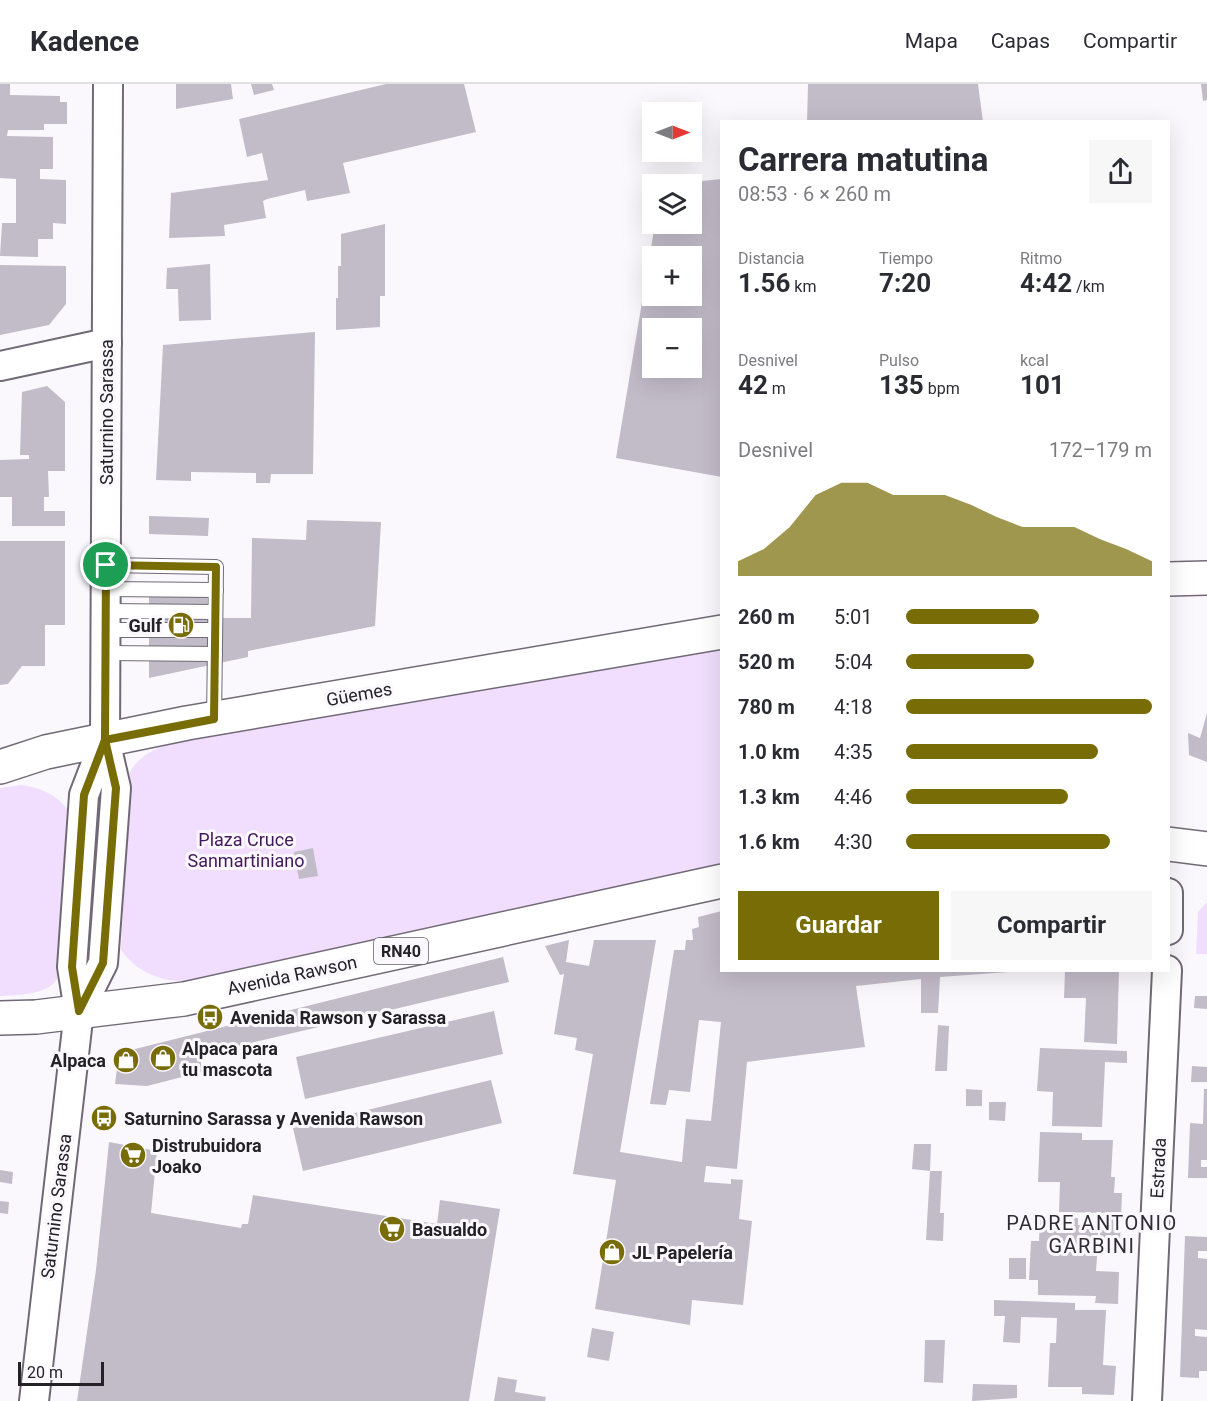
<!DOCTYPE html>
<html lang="es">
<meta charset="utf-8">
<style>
body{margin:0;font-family:Roboto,sans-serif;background:#f7f7f7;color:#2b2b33;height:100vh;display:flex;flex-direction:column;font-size:22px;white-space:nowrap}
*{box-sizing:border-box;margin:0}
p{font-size:20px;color:#7c7c81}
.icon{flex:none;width:33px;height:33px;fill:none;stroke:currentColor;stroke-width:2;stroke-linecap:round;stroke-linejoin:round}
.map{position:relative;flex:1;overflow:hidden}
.drawer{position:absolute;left:720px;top:36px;width:450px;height:852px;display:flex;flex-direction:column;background:#fff;border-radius:0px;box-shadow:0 6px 24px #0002}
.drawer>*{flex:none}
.needle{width:39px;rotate:90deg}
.buttons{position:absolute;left:642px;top:18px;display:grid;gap:12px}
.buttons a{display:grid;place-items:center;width:60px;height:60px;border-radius:0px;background:#fff;box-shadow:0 6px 24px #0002;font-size:30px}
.scale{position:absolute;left:18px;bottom:15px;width:86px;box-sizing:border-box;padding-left:6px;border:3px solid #252227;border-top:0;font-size:16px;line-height:21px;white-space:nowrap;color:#252227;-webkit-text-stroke:4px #fbf8fd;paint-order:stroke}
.pin{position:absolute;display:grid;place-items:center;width:51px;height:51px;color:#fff;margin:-26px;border:3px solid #fff;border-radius:50%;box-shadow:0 2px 6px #0007}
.round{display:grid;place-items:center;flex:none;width:63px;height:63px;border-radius:0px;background:#f7f7f7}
.summary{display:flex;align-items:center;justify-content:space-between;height:102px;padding:0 18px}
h1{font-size:33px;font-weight:700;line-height:45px}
.stats{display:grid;grid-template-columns:repeat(3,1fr);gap:9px;height:102px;padding:6px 18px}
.stats div{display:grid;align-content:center}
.stats b{font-size:26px;font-weight:700}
.stats small{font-size:16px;font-weight:400}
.stats p{font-size:16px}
.chart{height:168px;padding:12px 18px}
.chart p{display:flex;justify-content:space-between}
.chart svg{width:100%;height:108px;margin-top:6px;fill:#786c06;opacity:.7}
.primary-button{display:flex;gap:12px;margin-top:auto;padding:12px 18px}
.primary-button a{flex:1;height:69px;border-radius:0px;background:#786c06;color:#fff;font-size:24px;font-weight:700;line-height:69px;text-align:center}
.primary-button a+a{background:#f7f7f7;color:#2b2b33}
ul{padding:0 18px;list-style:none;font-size:20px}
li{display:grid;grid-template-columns:96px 72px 1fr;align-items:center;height:45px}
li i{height:15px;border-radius:8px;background:#786c06}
header{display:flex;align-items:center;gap:36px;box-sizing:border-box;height:84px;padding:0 30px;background:#fff;border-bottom:2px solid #e1e1e2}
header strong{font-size:28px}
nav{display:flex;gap:33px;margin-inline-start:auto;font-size:21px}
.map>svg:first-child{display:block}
.green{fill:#f1defe}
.building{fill:#c2bbc8;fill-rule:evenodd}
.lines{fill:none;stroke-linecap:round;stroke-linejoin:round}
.service-casing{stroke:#716a76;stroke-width:16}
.minor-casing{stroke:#716a76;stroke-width:32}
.primary-casing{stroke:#716a76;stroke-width:36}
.service{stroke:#fff;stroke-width:14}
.minor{stroke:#fff;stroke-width:28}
.primary{stroke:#fff;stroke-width:33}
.route-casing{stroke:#fff;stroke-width:12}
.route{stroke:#786c06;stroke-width:8}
.labels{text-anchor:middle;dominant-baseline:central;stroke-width:6;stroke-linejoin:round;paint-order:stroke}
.shield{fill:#fbf8fd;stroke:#656267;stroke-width:1.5}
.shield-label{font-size:16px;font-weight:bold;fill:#252227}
.street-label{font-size:18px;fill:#252227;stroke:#fbf8fd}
.poi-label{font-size:18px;font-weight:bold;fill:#252227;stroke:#fbf8fd;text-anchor:start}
.park-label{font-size:18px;fill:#43175b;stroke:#fbf8fd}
.neighbourhood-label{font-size:20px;letter-spacing:1.5px;fill:#312b35;stroke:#fbf8fd}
</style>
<header>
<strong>Kadence</strong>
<nav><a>Mapa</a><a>Capas</a><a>Compartir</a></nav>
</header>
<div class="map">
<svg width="1207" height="1317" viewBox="0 0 1207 1317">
<rect width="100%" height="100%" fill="#fbf8fd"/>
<g class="green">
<path d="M721,564V780L192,898C163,898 138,890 121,866L130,688C139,671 158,663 176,658Z"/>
<path d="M21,701C39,703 56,710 67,725L57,895C48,911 17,911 0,912V704Z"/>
<polygon points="1207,818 1207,870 1196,870 1198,828"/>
</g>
<g class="building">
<polygon points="0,0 10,0 10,11 60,12 60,18 67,18 67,40 44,40 44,46 8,46 7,52 53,53 53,85 40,85 40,95 66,96 66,140 53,139 53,155 38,155 38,173 0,172 2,139 16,139 16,95 0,94"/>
<polygon points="176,0 231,0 233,15 176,25"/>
<polygon points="251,0 272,0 274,6 254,11"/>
<polygon points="386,0 464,0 476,48 343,79 350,109 307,117 305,106 267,115 263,117 266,134 224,141 225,152 169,154 171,109 268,96 262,69 247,73 239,35"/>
<polygon points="808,0 978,0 983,38 807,38"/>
<polygon points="1201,0 1207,0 1207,16 1203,17"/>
<path d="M722,95V393L616,374L655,140H692V100L681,99ZM652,172H692V212H652ZM652,244H692V284H652Z"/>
<polygon points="385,140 385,212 380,212 380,243 336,246 336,214 338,214 338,182 341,182 341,150"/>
<polygon points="210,180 211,236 179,237 178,205 166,205 167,184"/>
<polygon points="0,181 66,182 66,220 49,241 0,251"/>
<polygon points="315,248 313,390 271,390 270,399 256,399 256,389 191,388 191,397 156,396 163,261"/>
<polygon points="47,302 65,318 65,387 48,387 49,413 44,413 44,427 65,427 65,442 12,442 12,413 0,413 0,376 29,375 29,371 20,371 22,308"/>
<polygon points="149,432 209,434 208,452 149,450"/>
<polygon points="307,436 381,438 375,542 248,567 248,573 149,594 149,500 207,500 207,534 251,534 252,454 306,456"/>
<polygon points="0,457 65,457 65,541 45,541 45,582 22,582 8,600 0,601"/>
<polygon points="1207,629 1207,678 1189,671 1188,649 1200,654"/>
<polygon points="313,764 318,792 299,795 294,768"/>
<polygon points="722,827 722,886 1009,888 940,893 938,929 921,929 921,895 856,902 865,963 747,978 737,1085 706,1082 704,1098 731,1100 731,1095 743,1096 739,1135 752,1137 743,1221 692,1216 690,1241 595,1225 616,1096 573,1090 593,970 575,966 577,954 554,950 564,890 560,891 545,862 569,856 566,878 589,882 594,856 656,856 620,1068 682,1078 686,1035 711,1037 721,938 699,936 690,1008 669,1006 666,1021 650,1020 674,866 685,866 686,856 693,856 692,845 699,843 698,833"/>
<polygon points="503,873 509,898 200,971 202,988 190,991 147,1002 115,1000 117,984 131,966"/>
<polygon points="1065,886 1119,886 1117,960 1084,958 1086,914 1064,914"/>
<polygon points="1195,912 1207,912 1207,925 1194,924"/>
<polygon points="494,927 503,970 305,1015 296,973"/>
<polygon points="938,941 949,942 947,987 935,987"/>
<polygon points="1040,964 1127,967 1127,979 1105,978 1102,1043 1052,1042 1053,1008 1037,1007"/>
<polygon points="1192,982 1207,983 1207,998 1191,998"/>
<polygon points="491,996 502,1039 303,1087 293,1044"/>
<polygon points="966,1005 982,1006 982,1022 966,1022"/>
<polygon points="1204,1005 1207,1005 1207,1076 1201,1076 1201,1083 1207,1083 1207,1094 1188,1094 1190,1039 1203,1040"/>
<polygon points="989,1018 1006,1018 1005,1037 989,1036"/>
<polygon points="1040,1048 1082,1049 1082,1056 1113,1056 1111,1093 1115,1093 1114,1109 1122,1109 1120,1160 1098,1159 1096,1187 1119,1188 1118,1220 1095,1219 1096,1212 1038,1211 1038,1196 1029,1196 1031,1157 1039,1157 1040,1133 1078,1134 1078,1141 1098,1142 1098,1153 1100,1153 1100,1135 1109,1136 1110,1129 1059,1128 1060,1098 1038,1098"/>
<polygon points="109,1058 157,1067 151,1129 241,1144 242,1140 248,1140 253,1111 437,1140 440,1116 500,1125 469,1317 77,1317 96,1186"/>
<polygon points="914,1060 931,1060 930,1087 942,1087 940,1129 944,1129 943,1157 926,1156 930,1087 912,1085"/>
<polygon points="0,1086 13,1088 12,1100 0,1098"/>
<polygon points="0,1117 9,1118 8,1130 0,1129"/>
<polygon points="1185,1152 1207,1153 1207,1167 1198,1167 1198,1174 1207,1175 1207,1246 1195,1245 1195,1252 1207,1253 1207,1287 1199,1287 1199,1294 1180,1293"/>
<rect x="1009" y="1174" width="17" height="21"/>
<polygon points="994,1216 1075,1219 1075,1226 1106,1226 1103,1281 1116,1282 1114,1311 1082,1310 1082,1303 1048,1303 1050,1259 1056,1259 1057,1234 1021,1233 1020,1259 1003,1258 1005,1232 994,1232"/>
<polygon points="592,1244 614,1248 609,1277 587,1273"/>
<polygon points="925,1256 945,1256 943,1299 924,1298"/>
<polygon points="498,1293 517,1296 515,1308 546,1313 545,1317 494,1317"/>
<polygon points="973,1300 1017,1301 1017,1314 972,1317"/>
</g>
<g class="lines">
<defs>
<g id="service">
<polyline points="106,481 216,483 214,635"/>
<polyline points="106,505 216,506"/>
<polyline points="106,527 215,528"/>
<polyline points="106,546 215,546"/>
<polyline points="106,569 215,570"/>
</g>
<g id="minor">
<polyline points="0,282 107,259"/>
<polyline points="1168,809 1168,846"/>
<polyline points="79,927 103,879 116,704 105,656 108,0"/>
<polyline points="34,1317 79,927 72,883 84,711 105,656"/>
<polyline points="1147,1317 1167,886"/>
</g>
<g id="primary">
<polyline points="1168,495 1207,494"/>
<polyline points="0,683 46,668 187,639 722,548"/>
<polyline points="1168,760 1207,765"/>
<polyline points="0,934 36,933 184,915 722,797"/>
</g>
</defs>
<use href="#service" class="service-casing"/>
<use href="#minor" class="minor-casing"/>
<use href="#primary" class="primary-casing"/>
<use href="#service" class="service"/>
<use href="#minor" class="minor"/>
<use href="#primary" class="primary"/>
</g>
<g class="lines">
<defs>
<polyline id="route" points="106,481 105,656 84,711 72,883 79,927 103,879 116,704 105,656 214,635 216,483 106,481"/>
</defs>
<use href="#route" class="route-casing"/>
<use href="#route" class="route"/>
</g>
<defs>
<symbol id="fuel-disc" viewBox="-11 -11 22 22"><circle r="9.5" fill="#786c06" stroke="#fbf8fd"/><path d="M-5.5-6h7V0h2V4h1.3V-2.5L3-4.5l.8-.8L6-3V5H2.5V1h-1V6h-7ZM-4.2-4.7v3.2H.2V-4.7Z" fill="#fff"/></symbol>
<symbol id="bus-disc" viewBox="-11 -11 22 22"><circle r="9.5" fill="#786c06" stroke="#fbf8fd"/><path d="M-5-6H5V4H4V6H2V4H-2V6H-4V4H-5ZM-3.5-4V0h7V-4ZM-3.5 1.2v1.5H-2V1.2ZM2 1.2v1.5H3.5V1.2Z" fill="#fff"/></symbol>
<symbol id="shop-disc" viewBox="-11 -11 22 22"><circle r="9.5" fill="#786c06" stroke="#fbf8fd"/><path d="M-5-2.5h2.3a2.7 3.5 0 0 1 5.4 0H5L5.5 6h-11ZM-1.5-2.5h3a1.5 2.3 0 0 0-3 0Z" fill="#fff"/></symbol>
<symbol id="supermarket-disc" viewBox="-11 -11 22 22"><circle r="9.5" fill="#786c06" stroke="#fbf8fd"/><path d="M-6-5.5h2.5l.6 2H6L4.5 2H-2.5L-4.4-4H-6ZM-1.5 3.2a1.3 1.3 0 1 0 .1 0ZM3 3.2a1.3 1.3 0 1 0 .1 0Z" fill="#fff"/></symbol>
</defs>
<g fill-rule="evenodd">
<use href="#fuel-disc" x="166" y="526" width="30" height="30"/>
<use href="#bus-disc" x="195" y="918" width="30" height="30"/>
<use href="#shop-disc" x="148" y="959" width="30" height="30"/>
<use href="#shop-disc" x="111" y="961" width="30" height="30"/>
<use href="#bus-disc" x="89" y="1019" width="30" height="30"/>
<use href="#supermarket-disc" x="118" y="1056" width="30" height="30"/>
<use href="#supermarket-disc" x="377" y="1130" width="30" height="30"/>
<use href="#shop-disc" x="597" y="1153" width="30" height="30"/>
</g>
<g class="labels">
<rect class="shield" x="374" y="854" width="54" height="26" rx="4.5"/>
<g class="shield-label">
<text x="401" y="867">RN40</text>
</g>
<g class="street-label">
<text transform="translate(106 328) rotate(-90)">Saturnino Sarassa</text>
<text transform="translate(359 610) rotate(-10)">Güemes</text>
<text transform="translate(292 891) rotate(-12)">Avenida Rawson</text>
<text transform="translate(1158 1084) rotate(-87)">Estrada</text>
<text transform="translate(56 1122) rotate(-83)">Saturnino Sarassa</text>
</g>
<g class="poi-label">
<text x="162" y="541" text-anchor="end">Gulf</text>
<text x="230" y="933">Avenida Rawson y Sarassa</text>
<text x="182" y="964">Alpaca para<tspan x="182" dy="21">tu mascota</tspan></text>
<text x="106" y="976" text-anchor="end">Alpaca</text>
<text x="124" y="1034">Saturnino Sarassa y Avenida Rawson</text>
<text x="152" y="1061">Distrubuidora<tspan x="152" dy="21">Joako</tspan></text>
<text x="412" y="1145">Basualdo</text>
<text x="632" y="1168">JL Papelería</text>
</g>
<g class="park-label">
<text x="246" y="755">Plaza Cruce<tspan x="246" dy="21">Sanmartiniano</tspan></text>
</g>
<g class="neighbourhood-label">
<text x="1092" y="1139">PADRE ANTONIO<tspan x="1092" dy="23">GARBINI</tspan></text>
</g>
</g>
</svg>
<div class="buttons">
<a><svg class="needle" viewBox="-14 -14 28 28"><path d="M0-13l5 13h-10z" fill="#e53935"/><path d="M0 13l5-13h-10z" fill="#7c7c81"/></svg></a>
<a><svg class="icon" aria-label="layers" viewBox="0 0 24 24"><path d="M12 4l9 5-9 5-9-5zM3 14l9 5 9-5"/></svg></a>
<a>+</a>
<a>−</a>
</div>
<div class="scale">20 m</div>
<div class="pin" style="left:106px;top:481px;background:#1e9e55"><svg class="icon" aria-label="arrive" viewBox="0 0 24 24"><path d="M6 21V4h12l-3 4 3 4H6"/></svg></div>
<section class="drawer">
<div class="summary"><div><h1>Carrera matutina</h1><p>08:53 · 6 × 260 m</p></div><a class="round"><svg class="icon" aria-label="share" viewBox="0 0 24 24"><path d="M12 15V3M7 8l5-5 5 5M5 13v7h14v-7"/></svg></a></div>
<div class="stats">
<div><p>Distancia</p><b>1.56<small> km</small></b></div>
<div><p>Tiempo</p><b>7:20</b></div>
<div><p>Ritmo</p><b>4:42<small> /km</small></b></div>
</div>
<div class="stats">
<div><p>Desnivel</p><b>42<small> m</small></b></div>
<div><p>Pulso</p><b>135<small> bpm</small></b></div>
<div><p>kcal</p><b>101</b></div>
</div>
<div class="chart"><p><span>Desnivel</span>172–179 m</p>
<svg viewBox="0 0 160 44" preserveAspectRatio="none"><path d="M0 44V38L10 33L20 24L30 11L40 6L50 6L60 11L70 11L80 11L90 15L100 20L110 24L120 24L130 24L140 29L150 33L160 38V44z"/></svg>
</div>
<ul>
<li><b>260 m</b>5:01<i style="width:54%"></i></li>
<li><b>520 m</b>5:04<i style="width:52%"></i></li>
<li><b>780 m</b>4:18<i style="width:100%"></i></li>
<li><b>1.0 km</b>4:35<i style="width:78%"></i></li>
<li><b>1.3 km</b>4:46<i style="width:66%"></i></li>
<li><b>1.6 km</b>4:30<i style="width:83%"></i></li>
</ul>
<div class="primary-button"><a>Guardar</a><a>Compartir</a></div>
</section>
</div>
